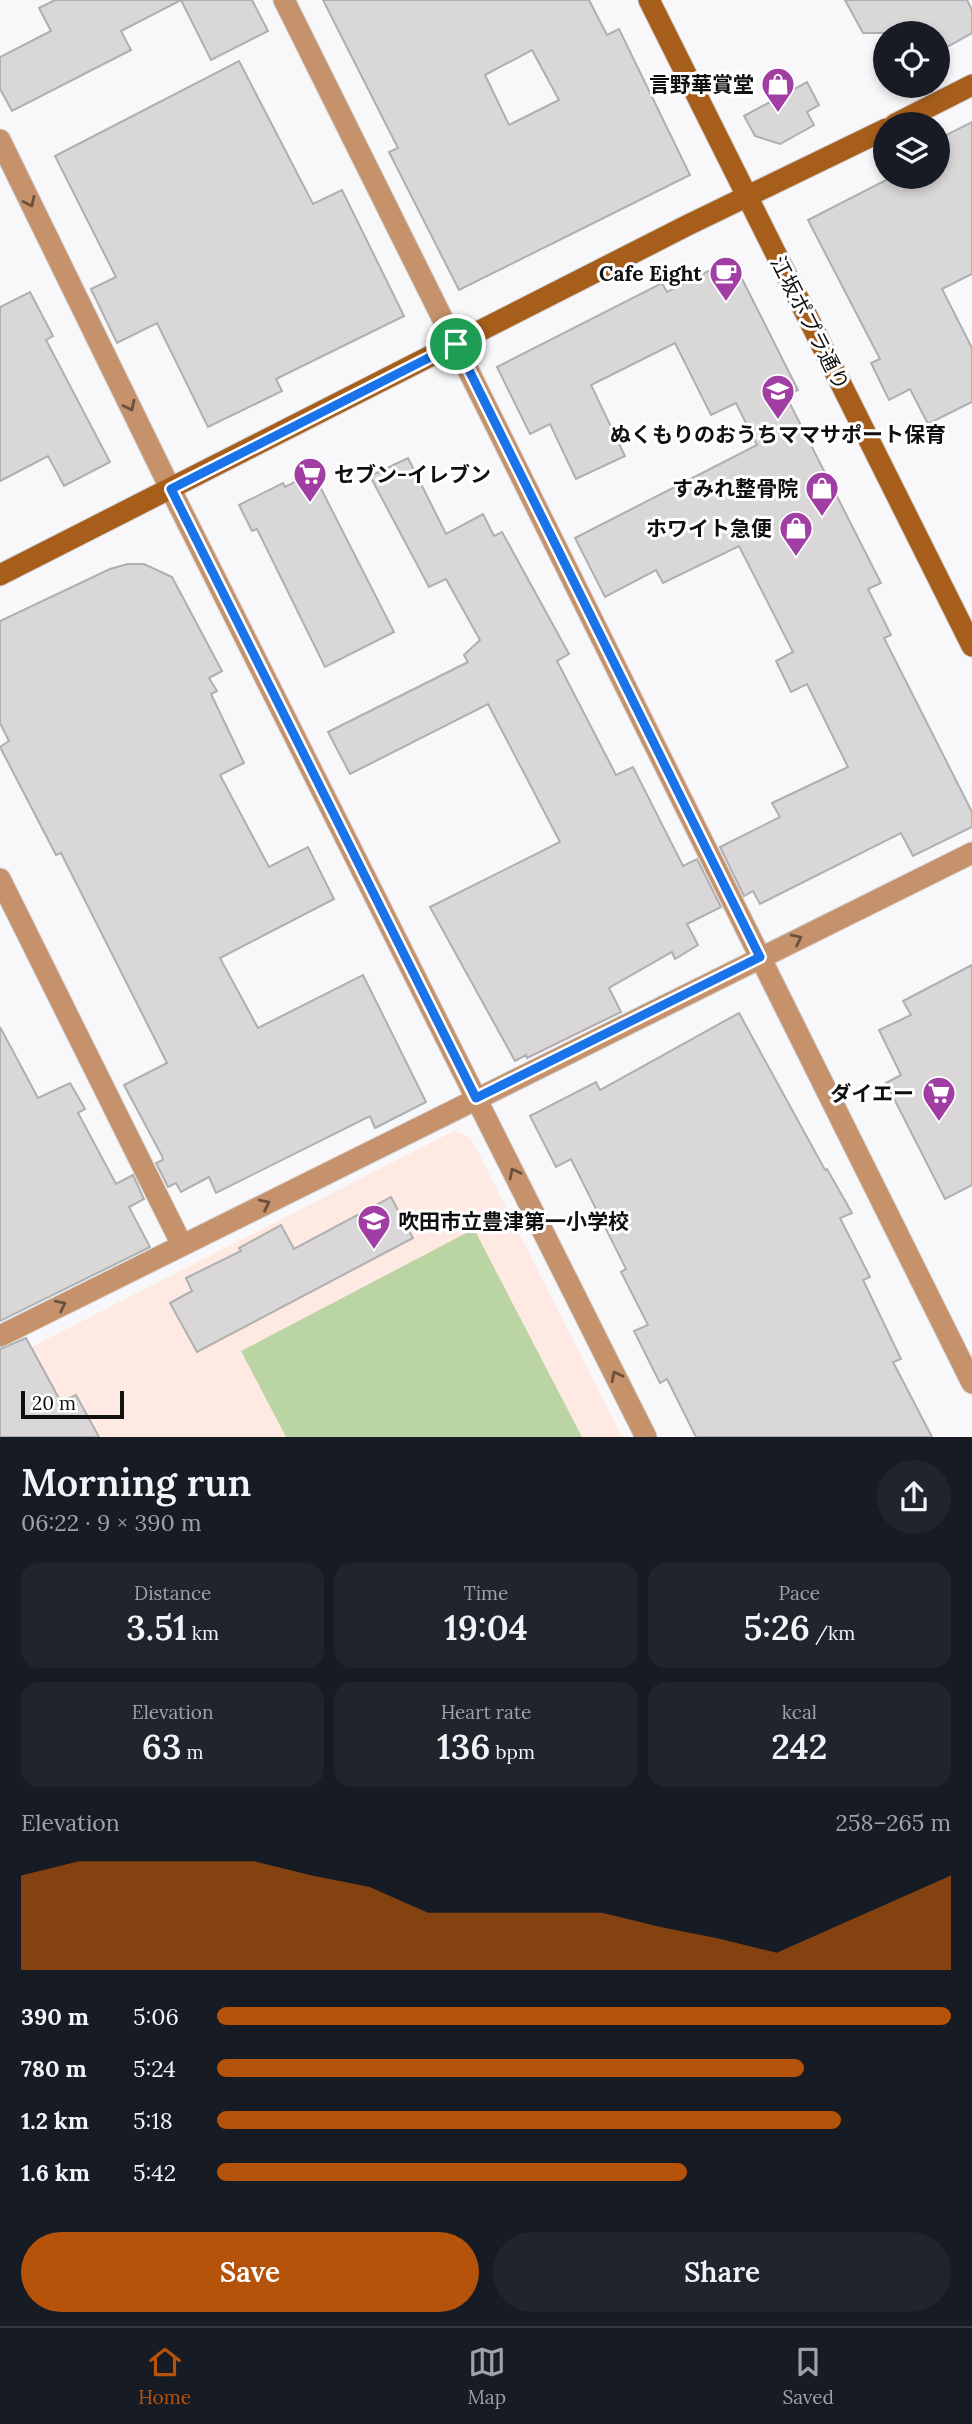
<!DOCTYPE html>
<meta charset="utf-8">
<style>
body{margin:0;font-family:Lora,"Noto Sans JP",serif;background:#20242c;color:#f1f3f6;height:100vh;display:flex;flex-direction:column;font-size:26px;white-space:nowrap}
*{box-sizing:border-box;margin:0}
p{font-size:23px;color:#9ea1a6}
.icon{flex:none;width:38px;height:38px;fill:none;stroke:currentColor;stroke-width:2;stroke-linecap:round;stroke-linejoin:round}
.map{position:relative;height:1437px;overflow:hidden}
.sheet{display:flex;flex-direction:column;background:#171b24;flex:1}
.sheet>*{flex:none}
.tools{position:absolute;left:873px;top:21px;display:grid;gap:14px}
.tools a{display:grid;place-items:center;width:77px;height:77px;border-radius:50%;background:#171b24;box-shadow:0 4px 10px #0003;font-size:35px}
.scale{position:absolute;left:21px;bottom:18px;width:103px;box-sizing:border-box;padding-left:7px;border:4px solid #101010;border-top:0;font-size:19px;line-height:24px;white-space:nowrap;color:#101010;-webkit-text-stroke:5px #fff;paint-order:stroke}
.pin{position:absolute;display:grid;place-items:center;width:60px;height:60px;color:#fff;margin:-30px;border:4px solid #fff;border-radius:50%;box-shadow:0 2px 7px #0007}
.round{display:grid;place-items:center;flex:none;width:74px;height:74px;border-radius:37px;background:#20242c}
.summary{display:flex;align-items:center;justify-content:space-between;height:119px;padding:0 21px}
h1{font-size:38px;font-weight:600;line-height:52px}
.stats{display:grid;grid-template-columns:repeat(3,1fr);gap:10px;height:119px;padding:7px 21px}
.stats div{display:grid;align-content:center;border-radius:18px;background:#20242c;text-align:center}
.stats b{font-size:35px;font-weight:600}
.stats small{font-size:19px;font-weight:400}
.stats p{font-size:19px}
.chart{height:196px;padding:14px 21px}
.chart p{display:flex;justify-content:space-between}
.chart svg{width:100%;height:126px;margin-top:7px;fill:#b45309;opacity:.7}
.cta{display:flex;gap:14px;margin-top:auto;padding:14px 21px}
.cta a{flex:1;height:80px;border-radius:42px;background:#b45309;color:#fff;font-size:28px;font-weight:600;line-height:80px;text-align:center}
.cta a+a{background:#20242c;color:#f1f3f6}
ul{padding:0 21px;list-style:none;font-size:23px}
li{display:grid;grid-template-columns:112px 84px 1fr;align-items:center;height:52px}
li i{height:18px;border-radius:9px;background:#b45309}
.tabs{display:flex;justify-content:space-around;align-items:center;height:98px;border-top:2px solid #363941;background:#171b24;font-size:19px;color:#9ea1a6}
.tabs a{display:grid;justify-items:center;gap:4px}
.tabs .current{color:#b45309}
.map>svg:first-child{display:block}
.education{fill:#fee9e3}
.green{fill:#bbd4a3}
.building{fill:#d9d7d8;stroke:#b0afaf;stroke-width:2;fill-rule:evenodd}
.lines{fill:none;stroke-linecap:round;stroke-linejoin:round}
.street-casing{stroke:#d3d3d5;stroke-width:23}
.secondary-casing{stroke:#d3d3d5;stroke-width:23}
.street{stroke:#c5926c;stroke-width:21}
.secondary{stroke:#a85e1b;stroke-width:21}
.oneway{stroke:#6a513e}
.route-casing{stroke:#fff;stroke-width:14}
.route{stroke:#1a73e8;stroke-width:9}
.labels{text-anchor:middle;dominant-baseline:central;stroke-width:6;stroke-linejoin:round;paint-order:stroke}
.poi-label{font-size:21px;font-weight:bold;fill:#101010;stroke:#fff;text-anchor:end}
.street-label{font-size:21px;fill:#101010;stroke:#fff}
</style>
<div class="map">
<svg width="972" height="1437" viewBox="0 0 972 1437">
<rect width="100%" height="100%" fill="#f8f8fa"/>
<polygon class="education" points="454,1131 471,1138 622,1437 0,1437 0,1363"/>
<polygon class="green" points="474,1229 582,1437 286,1437 241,1351"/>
<g class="building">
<polygon points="55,0 181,0 121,31 131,50 12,111 0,89 0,57 51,31 39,8"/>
<polygon points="181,0 252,0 268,31 211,60"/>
<path d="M323,0H589L607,35L619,29L690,175L459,290L389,152L398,148ZM532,50L559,100L509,125L485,75Z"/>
<polygon points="845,0 967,0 972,10 972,33 938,52 938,33 863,33"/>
<polygon points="239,61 313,204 342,190 404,316 276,379 282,391 208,427 157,323 117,343 91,289 116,277 55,156"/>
<polygon points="807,82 819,105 807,112 814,125 780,144 755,136 744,116"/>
<polygon points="972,122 972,274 942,289 972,348 972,402 928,424 910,389 889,400 871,363 880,359 808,220 892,177 938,177 938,139"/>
<polygon points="732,259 798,390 786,396 881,583 868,589 891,635 884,638 972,812 972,827 913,856 901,833 760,904 753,891 744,896 720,847 780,817 772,803 848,767 807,684 791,692 776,661 793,652 739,546 663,583 656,570 605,597 575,538 757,445 736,403 711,415 675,343 591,385 625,456 576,479 550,424 530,434 497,367 662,283 667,292"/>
<polygon points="30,292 53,336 46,340 110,462 64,486 48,456 0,481 0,307"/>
<polygon points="408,458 446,534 483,514 494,536 502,532 569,654 557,661 616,775 633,767 683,866 697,859 721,907 687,924 698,945 675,959 672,952 609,988 621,1012 527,1058 526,1055 515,1061 430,907 560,842 488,704 350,774 328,732 468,662 464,655 480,640 446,579 429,587 370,476"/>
<polygon points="313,473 394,632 325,667 257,529 252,531 239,505 283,483 285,487"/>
<polygon points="128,564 144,564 172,577 222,671 209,678 217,691 211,694 244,763 220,775 269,867 308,847 334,899 220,958 258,1028 363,975 426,1102 375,1128 370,1116 216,1193 209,1177 181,1192 176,1183 168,1187 156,1163 163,1160 162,1156 124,1085 167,1063 61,853 56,855 0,747 9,741 0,723 0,621 110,569"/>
<polygon points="972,965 972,1185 945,1199 886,1083 901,1075 879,1030 911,1015 903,1001"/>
<polygon points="739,1013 825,1170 827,1169 852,1213 840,1218 870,1277 863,1280 901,1359 893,1362 932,1437 696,1437 667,1379 660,1383 634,1331 648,1325 621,1272 626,1269 571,1159 556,1167 530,1116 596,1082 600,1090"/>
<polygon points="0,1027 38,1098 70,1083 85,1109 78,1113 116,1184 133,1175 144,1199 129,1207 150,1247 0,1321"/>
<polygon points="391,1197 413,1238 197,1352 170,1303 192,1291 186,1278 241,1251 239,1248 281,1225 294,1249"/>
<polygon points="26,1338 61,1402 76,1395 99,1437 0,1437 0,1349"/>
</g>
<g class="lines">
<defs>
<g id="street">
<polyline points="284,0 972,1383"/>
<polyline points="0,140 171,490 646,1437"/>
<polyline points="0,879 182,1245"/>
<polyline points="0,1336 972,853"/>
</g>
<g id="secondary">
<polyline points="649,0 972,646"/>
<polyline points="895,124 972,85"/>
<polyline points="0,575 688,225 886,129"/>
</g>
</defs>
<use href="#street" class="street-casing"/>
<use href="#secondary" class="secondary-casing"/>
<use href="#street" class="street"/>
<use href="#secondary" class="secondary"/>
</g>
<defs><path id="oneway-chevron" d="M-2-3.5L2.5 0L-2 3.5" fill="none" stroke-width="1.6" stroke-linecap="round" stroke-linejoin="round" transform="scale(1.75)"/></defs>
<g class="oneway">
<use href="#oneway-chevron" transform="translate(30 202) rotate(64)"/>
<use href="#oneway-chevron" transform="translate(130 406) rotate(64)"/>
<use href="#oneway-chevron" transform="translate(797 939) rotate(-26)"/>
<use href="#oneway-chevron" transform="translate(514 1173) rotate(-117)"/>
<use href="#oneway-chevron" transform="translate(265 1204) rotate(-26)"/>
<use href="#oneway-chevron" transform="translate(61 1305) rotate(-27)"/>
<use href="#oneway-chevron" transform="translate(616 1376) rotate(-117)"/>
</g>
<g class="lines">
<defs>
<polygon id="route" points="456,344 760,957 476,1098 171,489"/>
</defs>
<use href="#route" class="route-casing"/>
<use href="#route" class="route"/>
</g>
<defs>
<symbol id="shop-pin" viewBox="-11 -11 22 30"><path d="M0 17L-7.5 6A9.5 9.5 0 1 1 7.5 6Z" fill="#a13ea3" stroke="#fff"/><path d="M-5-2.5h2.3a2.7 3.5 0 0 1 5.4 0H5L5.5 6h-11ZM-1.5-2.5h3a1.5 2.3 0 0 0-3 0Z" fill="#fff"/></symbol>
<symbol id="cafe-pin" viewBox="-11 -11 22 30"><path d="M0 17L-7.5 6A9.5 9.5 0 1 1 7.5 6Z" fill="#a13ea3" stroke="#fff"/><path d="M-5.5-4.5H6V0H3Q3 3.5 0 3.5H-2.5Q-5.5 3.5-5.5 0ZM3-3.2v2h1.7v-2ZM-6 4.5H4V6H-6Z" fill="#fff"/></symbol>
<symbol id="school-pin" viewBox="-11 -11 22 30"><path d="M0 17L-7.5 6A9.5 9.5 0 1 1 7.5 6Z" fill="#a13ea3" stroke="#fff"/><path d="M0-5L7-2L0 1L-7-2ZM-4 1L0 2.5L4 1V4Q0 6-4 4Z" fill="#fff"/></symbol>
<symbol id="supermarket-pin" viewBox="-11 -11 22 30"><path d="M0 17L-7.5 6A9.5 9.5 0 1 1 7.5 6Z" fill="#a13ea3" stroke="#fff"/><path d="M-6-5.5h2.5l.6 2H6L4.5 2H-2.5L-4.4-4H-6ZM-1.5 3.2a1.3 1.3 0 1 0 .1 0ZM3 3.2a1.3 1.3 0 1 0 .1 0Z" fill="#fff"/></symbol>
</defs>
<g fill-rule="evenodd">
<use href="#shop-pin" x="759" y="65" width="38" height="52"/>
<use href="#cafe-pin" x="707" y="254" width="38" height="52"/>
<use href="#school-pin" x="759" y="372" width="38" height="52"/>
<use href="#supermarket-pin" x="291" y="455" width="38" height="52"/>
<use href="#shop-pin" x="803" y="469" width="38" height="52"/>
<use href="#shop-pin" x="777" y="509" width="38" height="52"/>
<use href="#supermarket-pin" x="920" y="1074" width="38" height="52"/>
<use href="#school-pin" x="355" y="1202" width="38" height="52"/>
</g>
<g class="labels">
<g class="poi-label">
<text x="754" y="84">言野華賞堂</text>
<text x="702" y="273">Cafe Eight</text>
<text x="778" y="434" text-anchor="middle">ぬくもりのおうちママサポート保育</text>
<text x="334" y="474" text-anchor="start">セブン-イレブン</text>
<text x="798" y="488">すみれ整骨院</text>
<text x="772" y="528">ホワイト急便</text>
<text x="914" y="1093">ダイエー</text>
<text x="398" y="1221" text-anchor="start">吹田市立豊津第一小学校</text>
</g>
<g class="street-label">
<text transform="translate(810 323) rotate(63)">江坂ポプラ通り</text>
</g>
</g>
</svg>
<div class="tools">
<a><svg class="icon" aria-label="locate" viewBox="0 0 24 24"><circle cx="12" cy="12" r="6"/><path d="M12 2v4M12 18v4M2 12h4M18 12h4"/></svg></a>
<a><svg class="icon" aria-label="layers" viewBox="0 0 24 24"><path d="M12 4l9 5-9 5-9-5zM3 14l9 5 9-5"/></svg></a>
</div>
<div class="scale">20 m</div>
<div class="pin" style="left:456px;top:344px;background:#1e9e55"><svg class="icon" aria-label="arrive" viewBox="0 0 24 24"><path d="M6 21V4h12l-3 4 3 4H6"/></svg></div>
</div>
<section class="sheet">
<div class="summary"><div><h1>Morning run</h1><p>06:22 · 9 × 390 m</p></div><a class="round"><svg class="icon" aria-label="share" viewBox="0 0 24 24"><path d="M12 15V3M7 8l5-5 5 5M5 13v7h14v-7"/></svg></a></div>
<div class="stats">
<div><p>Distance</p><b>3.51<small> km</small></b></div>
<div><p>Time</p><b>19:04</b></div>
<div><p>Pace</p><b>5:26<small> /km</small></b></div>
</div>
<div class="stats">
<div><p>Elevation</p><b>63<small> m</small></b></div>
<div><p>Heart rate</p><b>136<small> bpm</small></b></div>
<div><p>kcal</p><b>242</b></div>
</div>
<div class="chart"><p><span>Elevation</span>258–265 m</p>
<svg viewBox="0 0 160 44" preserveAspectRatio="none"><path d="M0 44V11L10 6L20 6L30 6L40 6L50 11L60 15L70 24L80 24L90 24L100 24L110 29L120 33L130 38L140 29L150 20L160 11V44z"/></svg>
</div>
<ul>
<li><b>390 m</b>5:06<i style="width:100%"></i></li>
<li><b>780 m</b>5:24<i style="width:80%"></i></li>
<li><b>1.2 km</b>5:18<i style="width:85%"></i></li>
<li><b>1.6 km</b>5:42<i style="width:64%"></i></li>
</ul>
<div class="cta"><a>Save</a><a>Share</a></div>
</section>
<nav class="tabs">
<a class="current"><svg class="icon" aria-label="home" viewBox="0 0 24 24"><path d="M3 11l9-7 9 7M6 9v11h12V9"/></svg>Home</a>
<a><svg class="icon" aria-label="map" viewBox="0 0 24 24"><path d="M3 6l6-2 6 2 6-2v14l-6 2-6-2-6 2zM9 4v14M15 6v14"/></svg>Map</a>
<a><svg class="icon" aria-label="saved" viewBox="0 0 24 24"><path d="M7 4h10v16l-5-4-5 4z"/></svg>Saved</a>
</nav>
